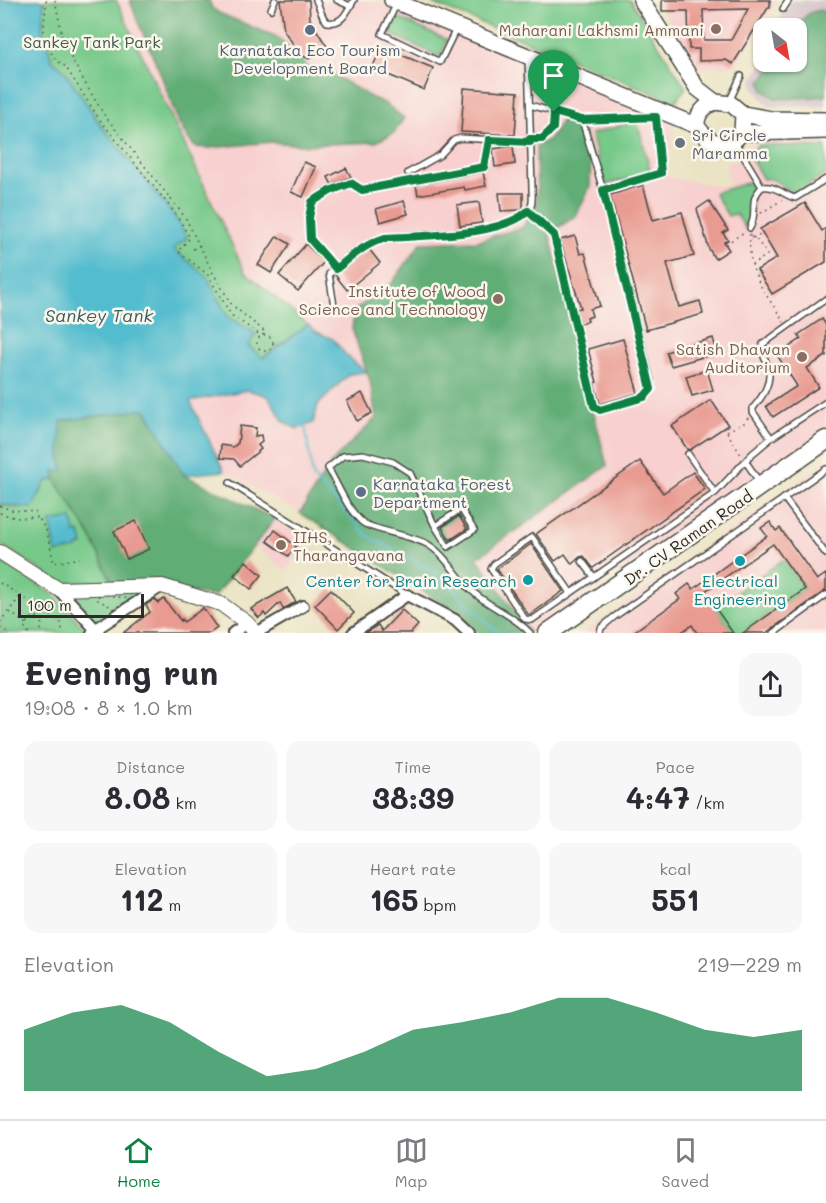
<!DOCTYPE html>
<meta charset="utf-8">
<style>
body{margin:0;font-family:Mali,sans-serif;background:#f7f7f7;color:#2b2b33;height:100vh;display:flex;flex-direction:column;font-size:22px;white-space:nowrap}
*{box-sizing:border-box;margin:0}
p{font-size:20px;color:#7c7c81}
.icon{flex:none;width:33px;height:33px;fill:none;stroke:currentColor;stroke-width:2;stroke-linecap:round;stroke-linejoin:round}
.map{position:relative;height:633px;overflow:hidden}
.panel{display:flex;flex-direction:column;background:#fff;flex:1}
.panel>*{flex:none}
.needle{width:39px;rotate:149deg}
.tools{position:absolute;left:753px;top:18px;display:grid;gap:12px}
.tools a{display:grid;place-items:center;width:54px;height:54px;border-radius:12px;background:#fff;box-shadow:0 2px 4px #0004;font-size:30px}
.scale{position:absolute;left:18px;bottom:15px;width:126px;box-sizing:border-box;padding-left:6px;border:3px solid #2b2b2b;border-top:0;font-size:16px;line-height:21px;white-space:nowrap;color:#2b2b2b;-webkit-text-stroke:4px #fbf7ec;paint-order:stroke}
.pin{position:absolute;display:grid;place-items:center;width:51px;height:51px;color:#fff;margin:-62px -26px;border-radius:50% 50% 50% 0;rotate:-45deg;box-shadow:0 0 6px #0007}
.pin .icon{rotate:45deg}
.round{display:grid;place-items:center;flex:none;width:63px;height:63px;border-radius:18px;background:#f7f7f7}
.summary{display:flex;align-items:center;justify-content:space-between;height:102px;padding:0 24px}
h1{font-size:33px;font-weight:700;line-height:45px}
.metrics{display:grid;grid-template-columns:repeat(3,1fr);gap:9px;height:102px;padding:6px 24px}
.metrics div{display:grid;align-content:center;border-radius:15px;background:#f7f7f7;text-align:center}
.metrics b{font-size:30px;font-weight:700}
.metrics small{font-size:16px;font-weight:400}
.metrics p{font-size:16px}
.chart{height:168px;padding:12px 24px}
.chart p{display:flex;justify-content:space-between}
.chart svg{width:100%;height:108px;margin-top:6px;fill:#0b8043;opacity:.7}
.dock{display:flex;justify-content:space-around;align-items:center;height:84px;border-top:2px solid #e1e1e2;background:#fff;font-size:16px;color:#7c7c81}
.dock a{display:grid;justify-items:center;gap:3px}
.dock .active{color:#0b8043}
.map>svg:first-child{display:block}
.built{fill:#f7d0cf}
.industrial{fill:#d2bec5}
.green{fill:#77c98a;stroke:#517a5a;stroke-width:1.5}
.forest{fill:#61ad76;stroke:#466c50;stroke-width:1.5}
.water{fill:#52bcce;stroke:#3e747c;stroke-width:1.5}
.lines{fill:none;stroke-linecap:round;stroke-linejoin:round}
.stream{stroke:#52bcce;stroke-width:2}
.building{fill:#e99b92;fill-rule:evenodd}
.lane-casing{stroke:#484742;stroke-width:8}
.street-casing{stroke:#484742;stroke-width:14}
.secondary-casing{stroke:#484742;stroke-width:16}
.primary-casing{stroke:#484742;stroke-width:18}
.highway-casing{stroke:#484742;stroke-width:21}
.path{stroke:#484742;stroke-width:1.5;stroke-dasharray:1.5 4.5;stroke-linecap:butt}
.lane{stroke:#fff;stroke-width:5}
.street{stroke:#fff;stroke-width:10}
.secondary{stroke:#fff;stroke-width:14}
.primary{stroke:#fff;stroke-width:15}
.highway{stroke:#fff;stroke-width:18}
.route-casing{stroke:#fff;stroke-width:12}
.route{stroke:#0b8043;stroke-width:8}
.education-dot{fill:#8d6e63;stroke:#fbf7ec;stroke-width:2}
.service-dot{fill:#5c6f8a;stroke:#fbf7ec;stroke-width:2}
.worship-dot{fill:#6b7280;stroke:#fbf7ec;stroke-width:2}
.culture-dot{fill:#0f9aa8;stroke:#fbf7ec;stroke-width:2}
.labels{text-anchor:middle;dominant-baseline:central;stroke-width:5;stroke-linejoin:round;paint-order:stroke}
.education-label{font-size:16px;fill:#785e54;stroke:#fbf7ec;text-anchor:end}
.park-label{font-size:16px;fill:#425a48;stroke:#fbf7ec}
.service-label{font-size:16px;fill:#4e5e75;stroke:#fbf7ec}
.worship-label{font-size:16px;fill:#5b616d;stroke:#fbf7ec;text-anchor:start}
.street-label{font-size:16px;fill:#2b2b2b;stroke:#fbf7ec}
.culture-label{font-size:16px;fill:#0d838f;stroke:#fbf7ec;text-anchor:end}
.water-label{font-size:18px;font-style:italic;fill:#395e64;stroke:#fbf7ec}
</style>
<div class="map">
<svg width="826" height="633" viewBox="0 0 826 633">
<rect width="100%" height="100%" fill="#fbf7ec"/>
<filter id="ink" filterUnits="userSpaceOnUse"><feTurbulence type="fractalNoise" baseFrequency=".0167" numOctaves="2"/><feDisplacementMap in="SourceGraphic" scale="12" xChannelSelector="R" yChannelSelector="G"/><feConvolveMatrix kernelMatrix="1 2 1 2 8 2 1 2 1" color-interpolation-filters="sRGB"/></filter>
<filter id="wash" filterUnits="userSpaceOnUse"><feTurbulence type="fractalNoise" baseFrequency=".008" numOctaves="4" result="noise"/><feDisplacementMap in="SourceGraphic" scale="24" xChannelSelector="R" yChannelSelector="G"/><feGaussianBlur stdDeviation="1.35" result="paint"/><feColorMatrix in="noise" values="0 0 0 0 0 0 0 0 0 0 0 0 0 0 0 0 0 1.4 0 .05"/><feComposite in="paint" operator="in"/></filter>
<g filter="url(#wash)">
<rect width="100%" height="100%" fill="#ebe4c4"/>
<g class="built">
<polygon points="116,0 368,0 468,37 675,122 666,176 684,180 730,187 725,164 745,157 756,141 826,142 826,429 533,633 477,633 459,614 300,513 224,471 189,401 248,390 308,324 245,272"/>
<polygon points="655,0 778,0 736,65 698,68"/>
<polygon points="826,462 826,633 583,633"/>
<polygon points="275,519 307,543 286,570 254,547"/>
</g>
<polygon class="industrial" points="792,0 826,0 826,106 769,107 754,88 752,80 764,62 796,62 796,28 773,28"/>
<g class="green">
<polygon points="44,0 116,0 245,272 308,325 262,358 248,345 256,334 228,317 206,276 173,249 100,124 64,70 52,60 42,30"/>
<polygon points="433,0 630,0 686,88 675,102 432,3"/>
<polygon points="394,16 447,40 440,57 386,32"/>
<polygon points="637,121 651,173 605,185 591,134"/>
<path d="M758,145L826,147V174L796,193C784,190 776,176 763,179L750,157Z"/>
<path d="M754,181L757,186C751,195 750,203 752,214L745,228L736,214L728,216L714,193Z"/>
<polygon points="55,479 91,537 112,582 60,583 0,544 0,504 16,508 39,496 46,481"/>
<polygon points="784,559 805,589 743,633 733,633 715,608"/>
<polygon points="0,561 53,594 85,629 82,633 0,633"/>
<polygon points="162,586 96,629 58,589"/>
</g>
<g class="forest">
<path d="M130,0H209L212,8L221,14L277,37L309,68L334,75L370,97L384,103L404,118L394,133L376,142L302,145L272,142L209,148L195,147C176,125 171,101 161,75C151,49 138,26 130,0Z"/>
<polygon points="820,10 826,13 826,96 785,99 775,98 763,90 761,81 776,62 796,62 796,28 792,28 810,13"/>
<polygon points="562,120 576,124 583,130 591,157 590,187 576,216 554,230 533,211 537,203 536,146 550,139"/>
<polygon points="529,216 549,232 607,466 477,558 530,633 477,633 459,614 300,513 332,462 376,418 370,381 352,329 354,311 392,283 421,243 477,241 523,227"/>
<polygon points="146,409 184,475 275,519 215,596 112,582 91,537 55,479 53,471 63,470 60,455 60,421"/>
</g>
<g class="water">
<polygon points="0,0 44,0 42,30 52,60 64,70 100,124 173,214 187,238 173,249 206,276 228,317 256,334 248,346 263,358 308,325 317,332 333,339 345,354 366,372 349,374 318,405 313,423 297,429 284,422 268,396 248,390 190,401 224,471 184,475 146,409 61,421 60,455 63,471 54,471 55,479 46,481 32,508 0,504"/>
<polygon points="72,518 75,533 80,532 83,545 77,547 77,549 56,553 51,522"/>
</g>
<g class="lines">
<polyline class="stream" points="305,425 313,477 368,536 435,572 498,633"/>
</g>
<g id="blocks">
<g class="building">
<polygon points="280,0 309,0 310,20 328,48 309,59 301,55 284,31"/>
<path d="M662,0H770V8H768L733,64L726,60L699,61V49H689L688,11H662ZM748,9L731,40H704L703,10Z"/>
<polygon points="382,47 433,68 424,90 372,68"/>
<polygon points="464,88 518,92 515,135 461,132"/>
<polygon points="513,146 515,164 495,167 493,149"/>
<polygon points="304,162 316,167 303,197 291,192"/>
<polygon points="346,168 351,177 332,185 328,177"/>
<polygon points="483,172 486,186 465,190 464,187 418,195 416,185"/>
<polygon points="643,185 653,220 682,212 694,256 667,263 679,307 700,301 703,314 646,330 610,195"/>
<polygon points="499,193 523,193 523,208 521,210 501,211"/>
<polygon points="404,201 408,214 380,222 376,209"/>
<polygon points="709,201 728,230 723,233 728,240 724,242 729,250 715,259 709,249 697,209"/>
<polygon points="479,202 482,223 460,226 457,205"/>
<polygon points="805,203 822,231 826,228 826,262 772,294 757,270 777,258 760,229"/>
<polygon points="277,236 290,244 271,273 258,265"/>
<polygon points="575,236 580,254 585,253 600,306 590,309 592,316 587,318 588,321 580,324 576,309 581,308 560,240"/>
<polygon points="306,244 324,262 298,291 279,275"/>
<polygon points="369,249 380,263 347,290 335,275"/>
<polygon points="822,319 826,325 826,356 807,368 819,387 773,417 766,406 797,386 777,355 801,339 798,335"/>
<polygon points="713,338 717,353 671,366 666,352"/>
<polygon points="623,339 638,393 600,404 594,383 597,382 588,349"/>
<polygon points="707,370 713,390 692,396 686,376"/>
<polygon points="362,393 372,413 357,421 347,401"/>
<polygon points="711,400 728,425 690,450 687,449 672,426"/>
<polygon points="240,426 256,428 255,436 261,435 262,442 258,445 261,449 240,466 234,459 220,458 221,445 233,447 238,443"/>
<polygon points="640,461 663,493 693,472 705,489 593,568 584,556 580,557 572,564 565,554 555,561 536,534"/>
<polygon points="459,516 467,529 450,540 442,527"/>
<polygon points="136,521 149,549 127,559 114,531"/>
<polygon points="770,522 776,531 780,528 817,580 826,574 826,590 766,633 743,633 805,589 773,544 704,592 733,633 697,633 692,625 680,633 632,633 680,599 676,594 689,584 693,589 767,536 761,528"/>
<polygon points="275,530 296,546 288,556 267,541"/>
<polygon points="531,544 563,591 530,615 528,614 497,569"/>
<polygon points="246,561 262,575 251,589 234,575"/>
<polygon points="287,588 296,602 283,609 280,603 266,616 264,613 259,618 251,609"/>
<polygon points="331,589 354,613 338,629 315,605"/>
<polygon points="155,599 158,603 164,599 181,621 182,619 184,622 203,608 217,628 210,633 123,633 150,612 146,605"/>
<polygon points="402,610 418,625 411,633 366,633 378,625 382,631"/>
</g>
</g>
</g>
<g filter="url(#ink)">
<use href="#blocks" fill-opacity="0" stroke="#484742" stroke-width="1.5"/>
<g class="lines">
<defs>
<g id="lane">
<path d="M316,0L323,17L327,22C343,25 347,11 354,0"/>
<polyline points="337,0 350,6"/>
<polyline points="396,5 382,34 440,62 456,29"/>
<polyline points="271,9 275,0"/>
<polyline points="783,9 789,0"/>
<polyline points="729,102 741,76"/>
<polyline points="582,120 657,117"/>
<polyline points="530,139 542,139 553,128 554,112"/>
<path d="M735,142L762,187C776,185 783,195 795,198L826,179"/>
<polyline points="408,173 440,155 454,140 461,138 530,142"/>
<polyline points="603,190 661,173 656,117"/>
<polyline points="528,211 554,235 594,406 600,410 644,397 651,389 651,381 603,190 582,120 530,105"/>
<path d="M750,228C759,210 747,202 762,187"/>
<polyline points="336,269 310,239 309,218 312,202 330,191 351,183 362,190 484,167 489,140"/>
<path d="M334,306L329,274C345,261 361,244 382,239C412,231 518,239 531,206C533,201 532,193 532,188L528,58"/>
<path d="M771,438L753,412V408C761,399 770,385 769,372C768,362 760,354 763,344L826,299"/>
<polyline points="688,454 715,493"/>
<polyline points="746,462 760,483"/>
<polyline points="230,483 407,595"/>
<polyline points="784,498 826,554"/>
<path d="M435,526L461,509L474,530L448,547L435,526L410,473L393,462L363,454L343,456L328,468C338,485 347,509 362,522C371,530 411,535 427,544C445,554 456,576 471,590C488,607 513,614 530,633"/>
<polyline points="582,561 594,577"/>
<polyline points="571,593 532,537 494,564 491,569 525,619 532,620 715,493 752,454 771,438 826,402"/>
<polyline points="600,633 601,628 614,617 826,469"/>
<polyline points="774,633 826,595"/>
</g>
<g id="street">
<polyline points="58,589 99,633"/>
<polyline points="92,633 96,629 162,586"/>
<polyline points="233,633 247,623"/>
<polyline points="256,633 303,606"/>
<polyline points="353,633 407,595 455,620 469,633"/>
</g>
<polyline id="secondary" points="0,552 58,589 162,586 221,604 247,623 256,633"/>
<g id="primary">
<polyline points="392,0 697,126"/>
<polyline points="641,0 697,88 715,102"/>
<path d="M715,102L731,104L743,114L742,133C726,151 709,144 697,126C696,114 705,106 715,102Z"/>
<polyline points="743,114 771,119 826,120"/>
<polyline points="742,133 826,131"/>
</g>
<polyline id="highway" points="548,633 826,440"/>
</defs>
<use href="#lane" class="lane-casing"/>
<use href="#street" class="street-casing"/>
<use href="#secondary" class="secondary-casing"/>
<use href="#primary" class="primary-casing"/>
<use href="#highway" class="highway-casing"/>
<g class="path">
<path d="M46,0C47,9 44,15 44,24C42,39 52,60 65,66L100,120L175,213L190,238L178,251L208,275L231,315L259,334L265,335"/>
<polyline points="55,0 64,45 89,90 105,116 185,217 213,273 232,305 264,331 265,335"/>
<polyline points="761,213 782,200"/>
<path d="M750,234C747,274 763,289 784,322"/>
<polyline points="751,237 758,241 767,255 752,265"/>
<polyline points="753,238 762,233"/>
<polyline points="726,244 746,231"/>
<polyline points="193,249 199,246"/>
<circle cx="265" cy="343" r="8"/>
<polyline points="724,427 741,455"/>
<polyline points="727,431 744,423 748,418"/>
<polyline points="0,506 11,510 36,512"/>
<polyline points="0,513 16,518 38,517 47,532 54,563 80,558"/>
<polyline points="0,583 41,608 61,623 63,633"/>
<polygon points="101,594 130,599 115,609 96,599"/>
<polyline points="10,612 26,624"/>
<polyline points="37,618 41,608"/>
<polyline points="0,622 20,597"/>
<polyline points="0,628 9,633"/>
<path d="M29,633L25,628L26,624L32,618L39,620C43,624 43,629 38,633"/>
</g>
<use href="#lane" class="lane"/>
<use href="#street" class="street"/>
<use href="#secondary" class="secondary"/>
<use href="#primary" class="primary"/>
<use href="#highway" class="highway"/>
</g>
</g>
<g class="lines" filter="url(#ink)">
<defs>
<path id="route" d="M554,112L582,120L656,117L661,173L603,190L651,389L644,397L600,410L594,406L554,235L528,211C500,237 423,235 385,238C365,244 352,256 336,269L310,239L309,218L312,202L330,191L351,183L362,190L484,167L489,140L530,142V139H542L553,128Z"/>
</defs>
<use href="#route" class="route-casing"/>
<use href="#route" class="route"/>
</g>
<g class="education-dot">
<circle cx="716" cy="29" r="6"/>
<circle cx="498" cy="299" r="6"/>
<circle cx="802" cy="357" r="6"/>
<circle cx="281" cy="545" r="6"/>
</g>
<g class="service-dot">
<circle cx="310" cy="30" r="6"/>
<circle cx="361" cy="492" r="6"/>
</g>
<circle class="worship-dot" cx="680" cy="143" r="6"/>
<g class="culture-dot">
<circle cx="740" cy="561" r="6"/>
<circle cx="528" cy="580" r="6"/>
</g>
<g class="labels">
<g class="education-label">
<text x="704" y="29">Maharani Lakhsmi Ammani</text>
<text x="486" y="290">Institute of Wood<tspan x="486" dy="18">Science and Technology</tspan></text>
<text x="790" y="348">Satish Dhawan<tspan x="790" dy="18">Auditorium</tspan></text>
<text x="293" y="536" text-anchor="start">IIHS,<tspan x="293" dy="18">Tharangavana</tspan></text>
</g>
<g class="park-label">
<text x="92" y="41">Sankey Tank Park</text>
</g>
<g class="service-label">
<text x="310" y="49">Karnataka Eco Tourism<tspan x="310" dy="18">Development Board</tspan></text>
<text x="373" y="483" text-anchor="start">Karnataka Forest<tspan x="373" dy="18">Department</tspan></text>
</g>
<g class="worship-label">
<text x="692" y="134">Sri Circle<tspan x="692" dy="18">Maramma</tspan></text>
</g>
<g class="street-label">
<text transform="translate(688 537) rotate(-35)">Dr. CV Raman Road</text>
</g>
<g class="culture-label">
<text x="516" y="580">Center for Brain Research</text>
<text x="740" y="580" text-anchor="middle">Electrical<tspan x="740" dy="18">Engineering</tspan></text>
</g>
<g class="water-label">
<text x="99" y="315">Sankey Tank</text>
</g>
</g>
</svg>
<div class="tools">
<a><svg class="needle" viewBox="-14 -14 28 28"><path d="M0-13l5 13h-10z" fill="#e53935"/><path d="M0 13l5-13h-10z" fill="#7c7c81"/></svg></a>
</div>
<div class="scale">100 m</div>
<div class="pin" style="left:554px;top:112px;background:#1e9e55"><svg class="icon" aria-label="arrive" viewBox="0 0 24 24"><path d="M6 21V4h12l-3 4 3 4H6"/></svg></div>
</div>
<section class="panel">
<div class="summary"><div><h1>Evening run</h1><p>19:08 · 8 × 1.0 km</p></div><a class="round"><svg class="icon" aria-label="share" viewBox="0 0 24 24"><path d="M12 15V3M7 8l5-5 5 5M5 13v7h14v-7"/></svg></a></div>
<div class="metrics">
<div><p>Distance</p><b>8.08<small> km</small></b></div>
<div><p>Time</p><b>38:39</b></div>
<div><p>Pace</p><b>4:47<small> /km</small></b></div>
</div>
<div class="metrics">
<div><p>Elevation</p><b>112<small> m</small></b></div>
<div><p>Heart rate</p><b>165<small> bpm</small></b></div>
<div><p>kcal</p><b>551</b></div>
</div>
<div class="chart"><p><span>Elevation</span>219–229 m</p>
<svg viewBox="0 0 160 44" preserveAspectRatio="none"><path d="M0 44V19L10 12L20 9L30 16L40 28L50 38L60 35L70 28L80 19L90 16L100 12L110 6L120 6L130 12L140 19L150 22L160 19V44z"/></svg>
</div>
</section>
<nav class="dock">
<a class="active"><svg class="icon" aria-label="home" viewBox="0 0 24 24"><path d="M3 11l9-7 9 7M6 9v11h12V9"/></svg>Home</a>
<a><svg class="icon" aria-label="map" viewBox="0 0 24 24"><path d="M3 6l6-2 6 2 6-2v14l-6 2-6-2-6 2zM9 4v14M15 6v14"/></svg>Map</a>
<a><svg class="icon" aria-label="saved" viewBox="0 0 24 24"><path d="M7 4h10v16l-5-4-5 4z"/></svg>Saved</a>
</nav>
